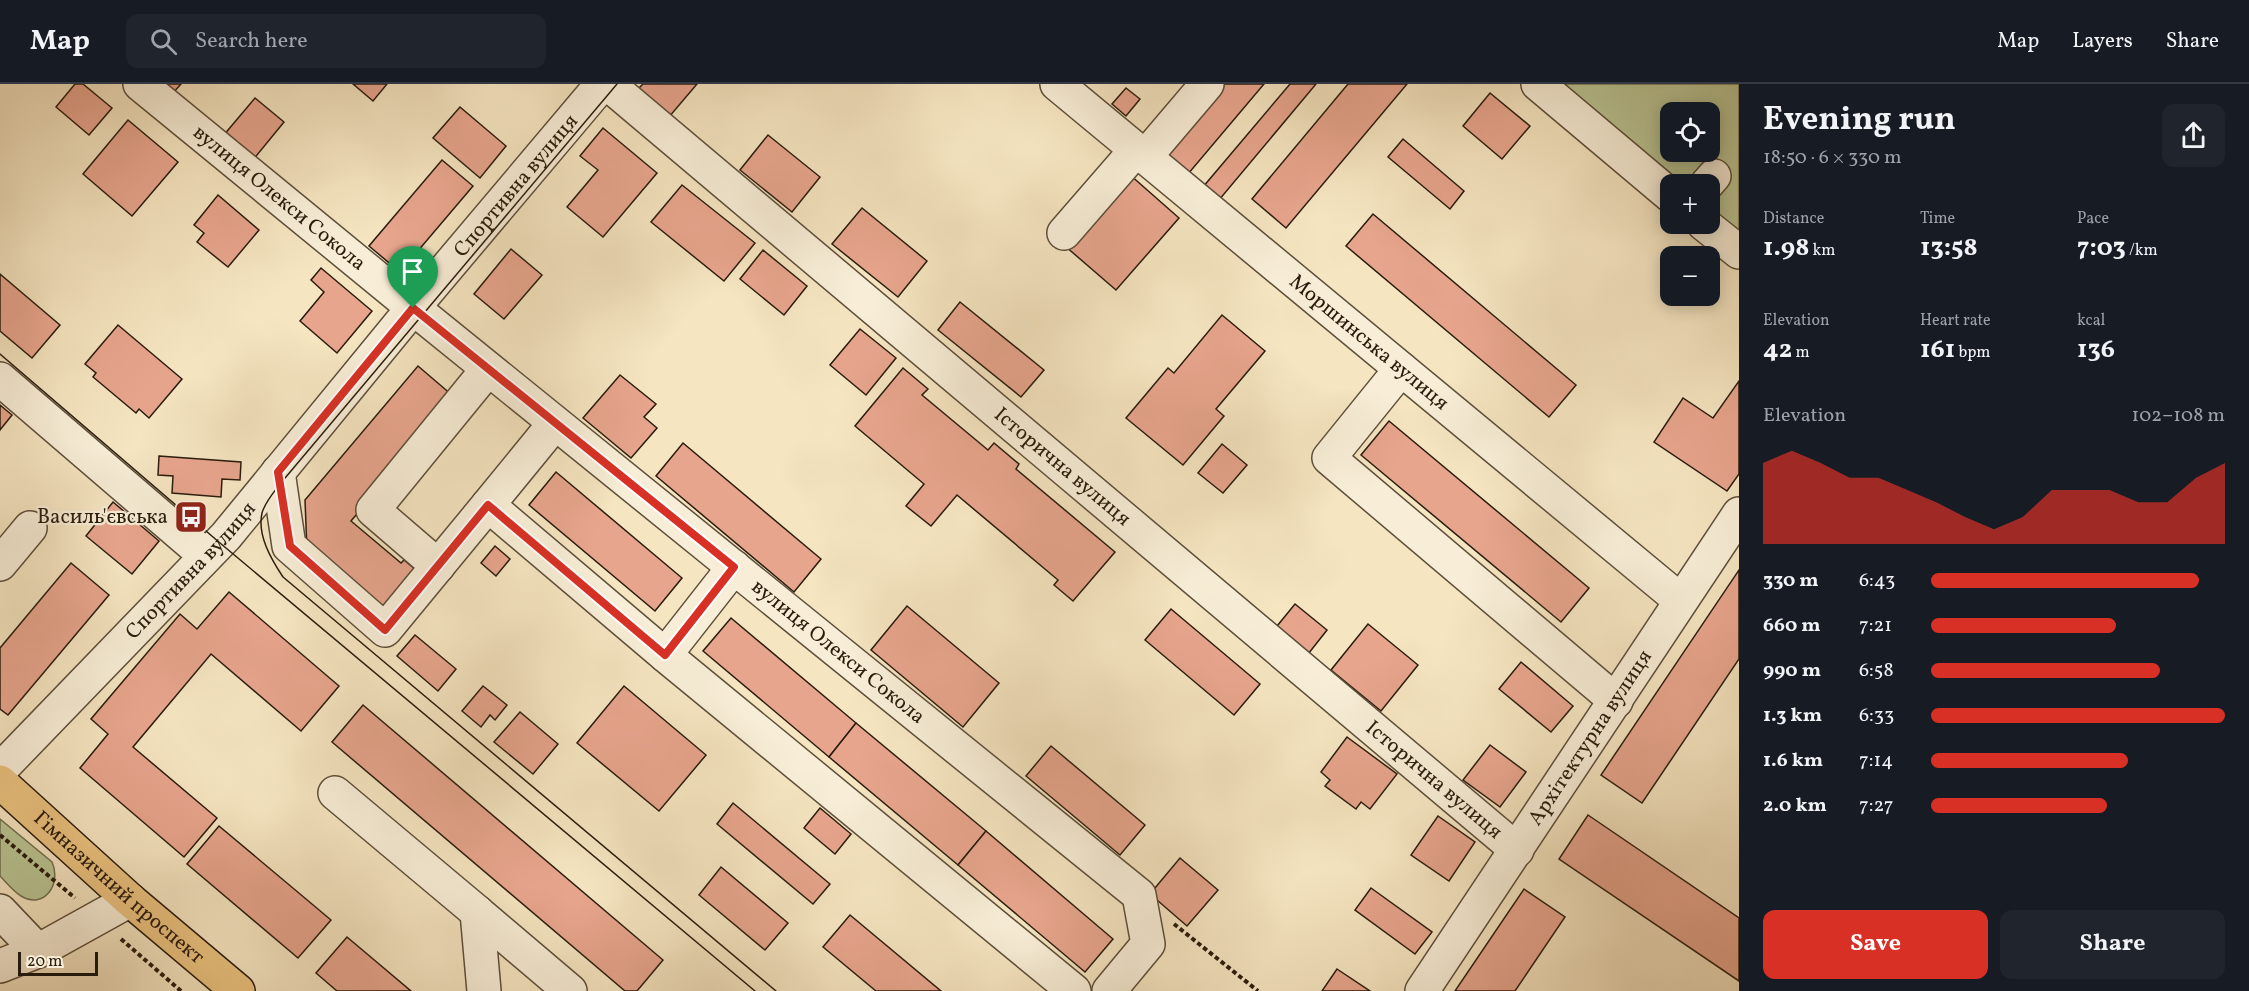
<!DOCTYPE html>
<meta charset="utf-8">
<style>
body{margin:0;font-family:Vollkorn,serif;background:#20242c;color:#f1f3f6;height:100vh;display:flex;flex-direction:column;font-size:22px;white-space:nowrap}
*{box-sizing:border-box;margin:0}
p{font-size:20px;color:#9ea1a6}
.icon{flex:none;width:33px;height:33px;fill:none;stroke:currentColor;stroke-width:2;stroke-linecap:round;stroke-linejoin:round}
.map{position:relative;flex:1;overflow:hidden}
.sheet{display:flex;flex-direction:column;background:#171b24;width:510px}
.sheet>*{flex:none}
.controls{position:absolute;left:1660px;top:18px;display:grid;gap:12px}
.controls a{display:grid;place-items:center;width:60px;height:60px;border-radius:12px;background:#171b24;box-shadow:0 3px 15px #0003;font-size:30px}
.scale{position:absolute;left:18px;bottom:15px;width:80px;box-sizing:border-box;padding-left:6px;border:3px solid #2a1c0d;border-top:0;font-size:16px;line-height:21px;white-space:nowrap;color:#2a1c0d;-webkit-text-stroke:4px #f8eed7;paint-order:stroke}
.pin{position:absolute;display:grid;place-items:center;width:51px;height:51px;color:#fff;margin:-62px -26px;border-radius:50% 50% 50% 0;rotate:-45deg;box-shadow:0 0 6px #0007}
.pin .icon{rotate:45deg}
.round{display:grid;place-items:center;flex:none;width:63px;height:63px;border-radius:12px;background:#20242c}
.overview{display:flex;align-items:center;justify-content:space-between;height:102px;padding:0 24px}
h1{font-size:33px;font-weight:700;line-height:45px}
.figures{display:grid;grid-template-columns:repeat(3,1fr);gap:9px;height:102px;padding:6px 24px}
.figures div{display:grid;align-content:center}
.figures b{font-size:26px;font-weight:700}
.figures small{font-size:16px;font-weight:400}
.figures p{font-size:16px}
.chart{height:168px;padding:12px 24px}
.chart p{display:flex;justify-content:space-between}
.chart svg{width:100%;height:108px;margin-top:6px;fill:#d93025;opacity:.7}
.button{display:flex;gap:12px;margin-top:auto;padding:12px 24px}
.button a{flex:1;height:69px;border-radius:12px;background:#d93025;color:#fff;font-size:24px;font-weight:700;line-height:69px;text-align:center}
.button a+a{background:#20242c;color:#f1f3f6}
ul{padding:0 24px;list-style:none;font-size:20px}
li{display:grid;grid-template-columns:96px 72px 1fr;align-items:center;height:45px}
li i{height:15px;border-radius:8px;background:#d93025}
header{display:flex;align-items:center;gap:36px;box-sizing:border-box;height:84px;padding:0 30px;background:#171b24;border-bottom:2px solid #363941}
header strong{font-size:28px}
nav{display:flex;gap:33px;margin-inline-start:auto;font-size:21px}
.search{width:420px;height:54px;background:#20242c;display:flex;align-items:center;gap:15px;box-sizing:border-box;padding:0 21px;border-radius:12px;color:#9ea1a6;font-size:22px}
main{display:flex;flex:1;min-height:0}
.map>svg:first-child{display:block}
.green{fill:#bac594;stroke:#727050;stroke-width:1.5;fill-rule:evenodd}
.building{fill:#e7a58d;stroke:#2a1c0d;stroke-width:1.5}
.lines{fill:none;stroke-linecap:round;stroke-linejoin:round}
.minor-casing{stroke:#5d4e3a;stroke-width:36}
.major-casing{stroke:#2a1c0d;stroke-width:36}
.path{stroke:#2a1c0d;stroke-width:4;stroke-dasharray:4.5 3;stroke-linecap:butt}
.minor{stroke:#f8eed7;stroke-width:33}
.major{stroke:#eac280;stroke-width:33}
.tram{stroke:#2a1c0d;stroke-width:1.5}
.route-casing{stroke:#fff;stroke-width:12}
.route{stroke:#d93025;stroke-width:8}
.labels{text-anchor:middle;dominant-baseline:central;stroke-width:4.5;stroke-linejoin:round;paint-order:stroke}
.street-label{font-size:21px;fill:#2a1c0d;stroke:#f8eed7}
.poi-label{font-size:21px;fill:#2a1c0d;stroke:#f8eed7;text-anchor:end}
</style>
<header>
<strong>Map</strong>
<div class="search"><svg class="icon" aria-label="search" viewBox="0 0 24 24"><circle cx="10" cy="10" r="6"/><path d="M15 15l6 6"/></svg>Search here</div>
<nav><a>Map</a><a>Layers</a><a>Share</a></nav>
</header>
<main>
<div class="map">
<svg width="1739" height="907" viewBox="0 0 1739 907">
<rect width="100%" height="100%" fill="#f5e5c1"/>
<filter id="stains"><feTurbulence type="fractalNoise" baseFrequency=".00333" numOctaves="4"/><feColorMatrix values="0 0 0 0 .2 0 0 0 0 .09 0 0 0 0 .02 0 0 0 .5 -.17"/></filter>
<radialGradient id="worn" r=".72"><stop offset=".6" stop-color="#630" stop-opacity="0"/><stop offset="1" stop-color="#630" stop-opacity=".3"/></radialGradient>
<g class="green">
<path d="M1559,0H1739V150L1710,125V100H1680ZM1671,28H1710V68H1671Z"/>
<path d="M0,735L52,778C62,800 44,826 21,812C13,807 6,798 0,792Z"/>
</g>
<g class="building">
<polygon points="75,0 83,0 112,24 89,51 56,23"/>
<polygon points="160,0 181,0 172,10"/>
<polygon points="353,0 387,0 373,17"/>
<polygon points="643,0 697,0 669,33 637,6"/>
<polygon points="1222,0 1264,0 1188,90 1164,70"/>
<polygon points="1290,0 1316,0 1219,116 1203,103"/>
<polygon points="1348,0 1407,0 1286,144 1252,115"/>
<polygon points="1126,4 1140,15 1126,32 1112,20"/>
<polygon points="1490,9 1530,42 1502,75 1463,42"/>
<polygon points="255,14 284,38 252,77 223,52"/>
<polygon points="460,23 506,62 480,94 433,54"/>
<polygon points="128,36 178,78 132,132 83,90"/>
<polygon points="603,44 657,89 603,153 567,123 598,86 580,72"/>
<polygon points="768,51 820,93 792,128 740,86"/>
<polygon points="1403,55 1464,107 1450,125 1388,73"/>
<polygon points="442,76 473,102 400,188 369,162"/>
<polygon points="1129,90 1179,134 1116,206 1065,162"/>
<polygon points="682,101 755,159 724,197 651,138"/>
<polygon points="218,111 259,146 228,183 197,158 204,149 194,141"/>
<polygon points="862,124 927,177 898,213 832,160"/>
<polygon points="1373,130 1576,301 1549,333 1346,162"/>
<polygon points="511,165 542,191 504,235 474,210"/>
<polygon points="763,166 807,202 784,231 740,195"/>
<polygon points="321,184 372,227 337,269 300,237 324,208 311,196"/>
<polygon points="0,190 60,241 32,274 0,247"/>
<polygon points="960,218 1044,286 1021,313 938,246"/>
<polygon points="1222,231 1265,267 1216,325 1224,332 1183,381 1126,334 1168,284 1174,289"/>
<polygon points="118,241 182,295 149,334 139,325 136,329 93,293 96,289 85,280"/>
<polygon points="860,245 896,274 866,311 830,281"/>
<polygon points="418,282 460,318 434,339 351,437 401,479 404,476 427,495 391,538 307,467 305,416"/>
<polygon points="903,284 928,305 922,311 988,366 994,359 1019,380 1016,385 1115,468 1073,517 1054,501 1058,496 957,411 931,442 906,422 924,400 855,342"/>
<polygon points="620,291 656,320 644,333 657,344 631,374 583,334"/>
<polygon points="1739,297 1739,390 1727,407 1654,358 1683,314 1713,334"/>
<polygon points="0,321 12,331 0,346"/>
<polygon points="1389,337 1589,504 1561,538 1361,371"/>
<polygon points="683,359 821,475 794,508 656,392"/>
<polygon points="1222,360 1247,381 1223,409 1198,389"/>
<polygon points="159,372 241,378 240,396 222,395 221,413 172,409 173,392 158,391"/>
<polygon points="556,388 682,494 655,527 529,421"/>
<polygon points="113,418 159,457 132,490 86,452"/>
<polygon points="495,462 510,475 496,492 481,479"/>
<polygon points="71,479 109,511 8,631 0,625 0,564"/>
<polygon points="1739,486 1739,575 1642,719 1601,691"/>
<polygon points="229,508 339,602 301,647 211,570 133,663 217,734 184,773 80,684 108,650 91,635 180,530 197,545"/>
<polygon points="1295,520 1327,546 1305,574 1273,547"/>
<polygon points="907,522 999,599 963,643 871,566"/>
<polygon points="1171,525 1260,600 1234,631 1145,556"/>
<polygon points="731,534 856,639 829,673 703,567"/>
<polygon points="1368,540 1418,581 1381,627 1331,586"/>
<polygon points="415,551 456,585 438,607 397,572"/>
<polygon points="1521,578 1573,622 1551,648 1499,605"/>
<polygon points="483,602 507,621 495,636 490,631 481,643 462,627"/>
<polygon points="624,602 706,671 659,727 577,659"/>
<polygon points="363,621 663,876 637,907 625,907 332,658"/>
<polygon points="520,628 558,660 533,690 494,658"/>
<polygon points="856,639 986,747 958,781 829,673"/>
<polygon points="1347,653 1397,690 1370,725 1361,718 1356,725 1325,702 1330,696 1321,688"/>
<polygon points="1490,661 1526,688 1500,723 1463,696"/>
<polygon points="1051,662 1145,741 1120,771 1026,692"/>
<polygon points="733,719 830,800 813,820 717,740"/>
<polygon points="820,724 851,750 835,770 804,744"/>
<polygon points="1588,731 1739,834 1739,897 1559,775"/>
<polygon points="1438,732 1475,758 1449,797 1411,771"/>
<polygon points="219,742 331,836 298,874 187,780"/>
<polygon points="986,747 1113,855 1085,888 958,781"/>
<polygon points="1180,774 1218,806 1187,842 1150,810"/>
<polygon points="721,783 788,839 765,866 699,811"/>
<polygon points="1371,804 1432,848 1415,870 1355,826"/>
<polygon points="1524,805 1565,833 1515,907 1455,907"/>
<polygon points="850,831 941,907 876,907 823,863"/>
<polygon points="347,853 411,907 337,907 316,889"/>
<polygon points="1337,885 1370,907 1322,907"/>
</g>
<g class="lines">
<defs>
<g id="minor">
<path id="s1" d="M140,0L422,231L1139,811L1148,860L1109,907"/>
<path id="s2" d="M608,0L1517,766"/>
<path id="s3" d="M1057,0L1680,516"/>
<polyline points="1538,0 1671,112"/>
<polyline points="1145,73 1207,0"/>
<polyline points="1707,100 1714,92"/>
<polyline points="1704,140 1739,168"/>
<polyline points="1064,149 1136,66"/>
<polyline points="1401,285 1329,374 1616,617"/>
<polyline points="0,295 206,472"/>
<polyline points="555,339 488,421 665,571"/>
<polyline points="278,388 289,462 385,546 488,421"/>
<polyline points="0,480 30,444"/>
<polyline points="438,482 373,426 488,285"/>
<polyline points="734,483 665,571 1074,907"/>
<path id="s4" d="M0,686L226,452L413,224L602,0"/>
<polyline points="335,709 477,828"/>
<polyline points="0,827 38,867"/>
<polyline points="0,882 38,867 130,816"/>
<polyline points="484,907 477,828 570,907"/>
<path id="s5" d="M1422,907L1739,430"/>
</g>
<g id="major">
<path id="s6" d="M0,698L130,816L238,907"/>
</g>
</defs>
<use href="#minor" class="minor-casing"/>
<use href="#major" class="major-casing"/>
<g class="path">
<polyline points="0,751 75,814"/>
<polyline points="1174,840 1258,907"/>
<polyline points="121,855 181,907"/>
</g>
<use href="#minor" class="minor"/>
<use href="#major" class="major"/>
<g class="tram">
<path d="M617,0L280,400C274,408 265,418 262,429C257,451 271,475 283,493L776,907"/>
<polyline points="0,270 220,459 755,907"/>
</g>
</g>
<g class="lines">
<defs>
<polygon id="route" points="413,224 734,483 665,571 488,421 385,546 290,462 278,388"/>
</defs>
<use href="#route" class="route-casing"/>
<use href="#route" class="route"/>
</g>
<defs>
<symbol id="bus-square" viewBox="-11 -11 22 22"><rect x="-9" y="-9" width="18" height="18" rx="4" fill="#8f2418" stroke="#f8eed7"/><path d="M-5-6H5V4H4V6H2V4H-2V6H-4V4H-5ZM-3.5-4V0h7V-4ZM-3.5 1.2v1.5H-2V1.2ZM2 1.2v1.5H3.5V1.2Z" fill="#fff"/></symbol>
</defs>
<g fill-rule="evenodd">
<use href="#bus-square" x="172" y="414" width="38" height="38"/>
</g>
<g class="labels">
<g class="street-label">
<text stroke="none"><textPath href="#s4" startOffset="780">Спортивна вулиця</textPath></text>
<text stroke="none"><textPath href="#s1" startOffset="180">вулиця Олекси Сокола</textPath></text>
<text stroke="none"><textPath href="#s3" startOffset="405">Моршинська вулиця</textPath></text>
<text stroke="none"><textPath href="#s2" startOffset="594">Історична вулиця</textPath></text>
<text stroke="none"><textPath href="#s4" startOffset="276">Спортивна вулиця</textPath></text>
<text stroke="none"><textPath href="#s1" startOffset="900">вулиця Олекси Сокола</textPath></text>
<text stroke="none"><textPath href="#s5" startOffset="304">Архітектурна вулиця</textPath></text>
<text stroke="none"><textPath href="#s2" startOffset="1080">Історична вулиця</textPath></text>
<text stroke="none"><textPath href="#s6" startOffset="159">Гімназичний проспект</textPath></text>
</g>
<g class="poi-label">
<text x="168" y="433">Василь'євська</text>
</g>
</g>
<rect width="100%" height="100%" filter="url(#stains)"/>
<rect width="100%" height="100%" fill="url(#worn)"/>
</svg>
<div class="controls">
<a><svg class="icon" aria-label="locate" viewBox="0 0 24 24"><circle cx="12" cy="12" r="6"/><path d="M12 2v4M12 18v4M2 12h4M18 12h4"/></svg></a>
<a>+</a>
<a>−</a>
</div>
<div class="scale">20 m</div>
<div class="pin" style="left:413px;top:224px;background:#1e9e55"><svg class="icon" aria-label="arrive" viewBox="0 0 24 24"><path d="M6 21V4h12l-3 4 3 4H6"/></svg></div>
</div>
<section class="sheet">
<div class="overview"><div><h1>Evening run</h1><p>18:50 · 6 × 330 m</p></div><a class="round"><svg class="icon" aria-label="share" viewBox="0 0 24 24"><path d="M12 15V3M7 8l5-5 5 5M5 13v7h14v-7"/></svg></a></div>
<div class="figures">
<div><p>Distance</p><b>1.98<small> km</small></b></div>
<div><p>Time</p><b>13:58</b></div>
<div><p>Pace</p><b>7:03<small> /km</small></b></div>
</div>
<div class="figures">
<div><p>Elevation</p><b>42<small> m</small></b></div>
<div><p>Heart rate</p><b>161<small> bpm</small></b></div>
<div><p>kcal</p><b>136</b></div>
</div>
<div class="chart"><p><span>Elevation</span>102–108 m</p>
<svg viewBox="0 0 160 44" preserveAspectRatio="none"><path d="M0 44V11L10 6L20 11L30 17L40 17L50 22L60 27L70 33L80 38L90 33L100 22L110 22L120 22L130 27L140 27L150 17L160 11V44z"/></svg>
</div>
<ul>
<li><b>330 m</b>6:43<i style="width:91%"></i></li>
<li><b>660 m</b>7:21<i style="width:63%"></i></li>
<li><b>990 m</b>6:58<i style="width:78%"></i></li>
<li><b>1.3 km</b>6:33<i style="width:100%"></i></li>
<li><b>1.6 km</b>7:14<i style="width:67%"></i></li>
<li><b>2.0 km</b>7:27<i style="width:60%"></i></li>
</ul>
<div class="button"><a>Save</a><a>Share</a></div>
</section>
</main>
